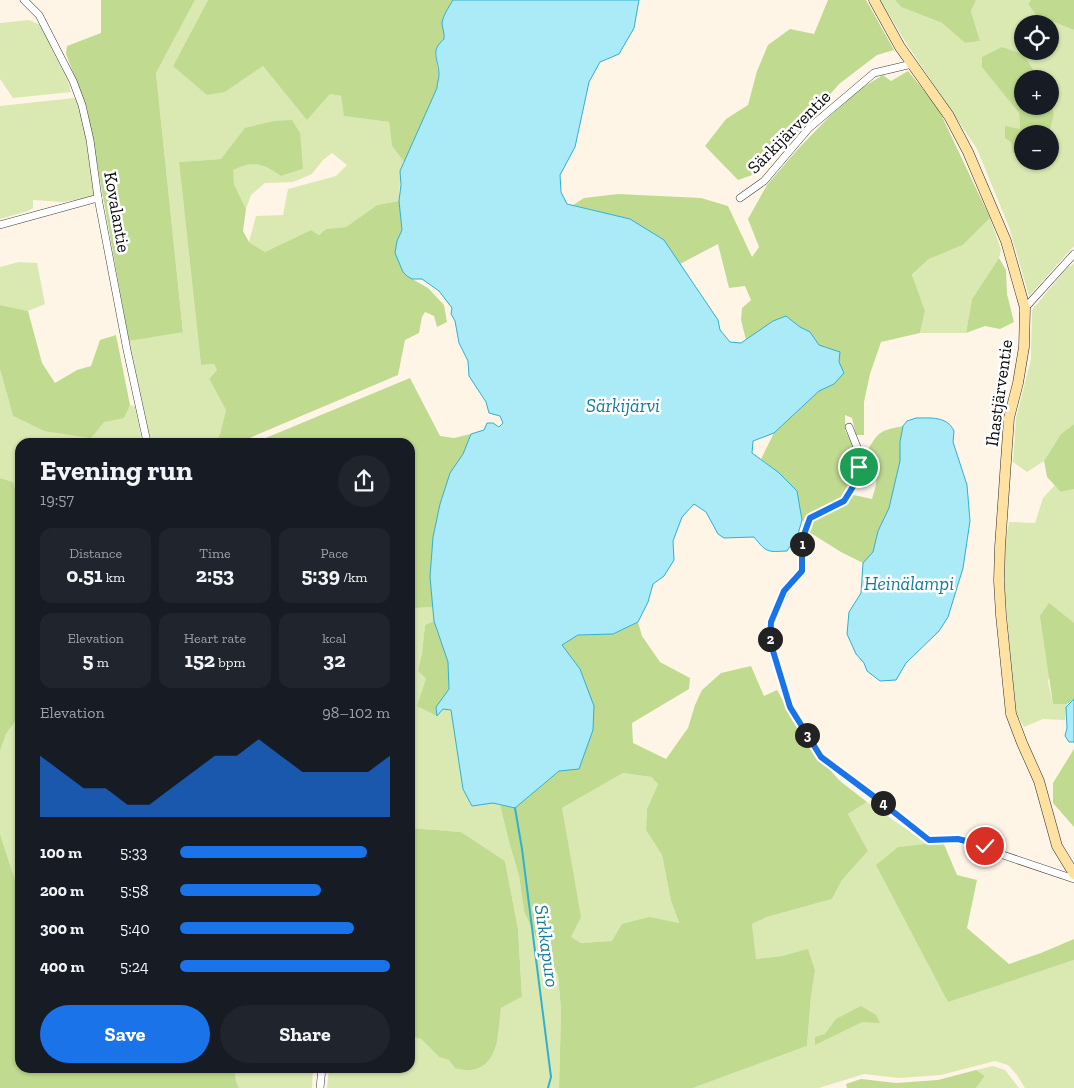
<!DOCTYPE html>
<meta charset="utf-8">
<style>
body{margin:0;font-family:"Zilla Slab",serif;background:#20242c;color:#f1f3f6;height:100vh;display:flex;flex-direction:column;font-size:19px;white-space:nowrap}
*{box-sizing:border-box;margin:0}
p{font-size:16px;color:#9ea1a6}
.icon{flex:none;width:28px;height:28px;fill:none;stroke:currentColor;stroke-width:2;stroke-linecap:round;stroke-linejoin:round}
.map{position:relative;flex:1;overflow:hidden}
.details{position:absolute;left:15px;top:438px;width:400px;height:635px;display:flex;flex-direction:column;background:#171b24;border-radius:15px;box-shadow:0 1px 4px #0004}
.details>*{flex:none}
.buttons{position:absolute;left:1014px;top:15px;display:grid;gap:10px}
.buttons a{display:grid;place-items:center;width:45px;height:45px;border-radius:50%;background:#171b24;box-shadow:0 1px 4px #0004;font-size:25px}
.pin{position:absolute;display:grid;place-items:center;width:42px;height:42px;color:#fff;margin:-21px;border:2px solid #fff;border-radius:50%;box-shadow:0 1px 5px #0007}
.km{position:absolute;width:25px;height:25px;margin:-12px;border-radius:50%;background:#222;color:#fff;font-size:14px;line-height:25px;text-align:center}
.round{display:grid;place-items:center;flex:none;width:52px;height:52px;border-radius:26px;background:#20242c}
.head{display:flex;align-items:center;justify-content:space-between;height:85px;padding:0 25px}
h1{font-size:28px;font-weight:700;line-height:38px}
.metrics{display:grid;grid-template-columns:repeat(3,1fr);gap:8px;height:85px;padding:5px 25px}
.metrics div{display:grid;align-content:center;border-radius:12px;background:#20242c;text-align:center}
.metrics b{font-size:21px;font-weight:700}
.metrics small{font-size:14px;font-weight:400}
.metrics p{font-size:14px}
.chart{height:140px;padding:10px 25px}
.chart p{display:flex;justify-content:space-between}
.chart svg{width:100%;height:90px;margin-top:5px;fill:#1a73e8;opacity:.7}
.action{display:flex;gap:10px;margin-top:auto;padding:10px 25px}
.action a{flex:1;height:58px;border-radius:30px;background:#1a73e8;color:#fff;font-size:20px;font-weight:700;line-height:58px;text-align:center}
.action a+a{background:#20242c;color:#f1f3f6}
ul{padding:0 25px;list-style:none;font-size:16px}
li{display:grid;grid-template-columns:80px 60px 1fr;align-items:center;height:38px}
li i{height:12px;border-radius:6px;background:#1a73e8}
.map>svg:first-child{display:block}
.green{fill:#d9e9b1;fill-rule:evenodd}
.forest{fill:#c0da90;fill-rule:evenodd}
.water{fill:#abeaf7;stroke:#31b0cf}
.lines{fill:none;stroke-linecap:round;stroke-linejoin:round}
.stream{stroke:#31b0cf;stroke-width:2}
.street-casing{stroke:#3d3d3d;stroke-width:8}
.secondary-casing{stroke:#2c2c2c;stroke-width:11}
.street{stroke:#fff;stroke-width:7}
.secondary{stroke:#ffe2a2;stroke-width:10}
.route-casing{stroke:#fff;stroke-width:10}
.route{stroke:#1a73e8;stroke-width:6}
.labels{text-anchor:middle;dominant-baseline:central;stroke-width:5;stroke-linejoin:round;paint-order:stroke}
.street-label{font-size:18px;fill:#0a0a0a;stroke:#fff}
.water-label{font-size:19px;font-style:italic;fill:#137c9c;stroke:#fff}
</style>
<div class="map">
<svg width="1074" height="1088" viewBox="0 0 1074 1088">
<rect width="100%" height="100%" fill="#fff5e7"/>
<g class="green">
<path d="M195,0H208L173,66L225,92L263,66L307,119L330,94L341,96L345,116L389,122L392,146L404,162C399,174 400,187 399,201L377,205L346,227L326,229L319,235L311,230L265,252L249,242L256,216L283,215L288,189L336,176L347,165L332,153L323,160L312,174L293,182L265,183L251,195L246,209L234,184L232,169C253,160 263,164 281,176L303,169L232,146L221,159L179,162L201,365L214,364L217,370L209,379L226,410L220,434L216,442H151L129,341L183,331L156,73Z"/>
<path d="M880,0H895L901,7L942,23L965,43L980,41L971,11L976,0H1031L1028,4L1036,15L1074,30V246L1029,296L1009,227L977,149L908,46ZM1022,24H1050V51H1022ZM1024,55L1039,79H1050V98L1054,114L1049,134L1050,161H1022V154L1013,153L1011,142L1012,127L1020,130L1019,113L1003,92Z"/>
<polygon points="29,20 40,25 68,81 71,92 13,98 0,79 0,23"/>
<polygon points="74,98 79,102 96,196 63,202 33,200 33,208 28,211 0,219 0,106"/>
<polygon points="990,218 1001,250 999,258 972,299 966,333 920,333 925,311 912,276 929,259 963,245"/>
<polygon points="19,262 37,263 45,304 28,311 0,305 0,267"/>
<polygon points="1074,264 1074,424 1061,434 1044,461 1027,472 1013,462 1016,418 1031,359 1032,310 1067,268"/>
<polygon points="0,369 13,416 44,431 124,417 130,405 135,406 142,442 20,442 20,505 13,482 0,478"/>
<polygon points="1055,485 1061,492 1074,489 1074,623 1071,622 1048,681 1053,704 1067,704 1065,720 1043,719 1024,727 1016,713 1005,594 1005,546 1009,522 1035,523 1043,498"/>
<polygon points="410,606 416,608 433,607 434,621 425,625 422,653 418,671 426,679 443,709 451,710 463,789 472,806 493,803 500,805 509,842 519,876 524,911 541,949 558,975 561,1010 559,1088 327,1088 329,1068 410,1068 410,1036 421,1039 439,1057 449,1060 498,1036 501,1008 522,997 518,929 505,861 461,832 410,828"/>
<polygon points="20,715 20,891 16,883 0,834 0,751 6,734"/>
<polygon points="623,773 651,777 658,784 647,809 646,830 662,855 671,901 679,924 612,941 581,943 570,937 562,808"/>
<polygon points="867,802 928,844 898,847 947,1001 1074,960 1074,1088 1025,1088 1017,1075 1008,1065 995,1061 941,1075 899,1078 864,1074 819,1088 693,1088 807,1046 811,997 815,970 808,950 782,956 755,959 752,924 767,917 832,899 842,880 868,851 848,814"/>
<polygon points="993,1066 1005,1070 1019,1088 976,1088 985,1076 976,1070"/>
<polygon points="235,1068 313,1068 312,1088 239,1088 236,1081"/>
</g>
<g class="forest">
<polygon points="101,0 195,0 156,73 183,332 129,341 87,108 66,54 67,46 101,33"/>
<polygon points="208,0 453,0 443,17 442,25 445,32 444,39 435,54 439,74 437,88 404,162 392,146 389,122 344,116 341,96 330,94 307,120 263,66 225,92 207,95 173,66"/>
<polygon points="828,0 866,0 894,50 877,55 839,84 791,140 758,173 738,180 705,146 726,119 748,105 757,71 768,45 790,29 814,34"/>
<polygon points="895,0 976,0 971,11 980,41 965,43 942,23 901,7"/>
<polygon points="1031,0 1074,0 1074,30 1036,15 1028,4"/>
<polygon points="1002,47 1024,55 1039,79 1022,79 1022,106 1050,106 1050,98 1054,114 1049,134 1022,134 1022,154 1013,153 1011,142 1005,138 1005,126 1020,129 1019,113 982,67 982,57"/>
<path d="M908,71L938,108L990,218L963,245L929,259L912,275L925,311L920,333L881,342L870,374L864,402V435H856L852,418L845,415V430L857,454L855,470L847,487L854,495L872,499C878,480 880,470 865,455C878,432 878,431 903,426L900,442V461L889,508L878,531L873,552L863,563L841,552L809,532L802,520L797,491L778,472L761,459L774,433L819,391L834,384L829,348L819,345L810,332L800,327L786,316L773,321L746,340L741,320L742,308L751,300L745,286L729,288L718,244L680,264L664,240L630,219L573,205L584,198L618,194L701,198L728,206L752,257L759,247L748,219L767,185L798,149L828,118L860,89L883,75L891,81Z"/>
<path d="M292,120L300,133L303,169L281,176C263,164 253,160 233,170L234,184L246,209L243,231L249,242L265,252L311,230L319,235L326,229L346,227L377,205L399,201L402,230L397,241L407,276L428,288L444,305L447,322L437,327L434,316L425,312L422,317L419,333L405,340L398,375L240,442H216L220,434L226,410L209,379L217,370L214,364L201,365L179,162L221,159L245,128L274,121Z"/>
<polygon points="999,258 1006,270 1007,294 1014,322 1000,329 985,326 966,333 972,299"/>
<polygon points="0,305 28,311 42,363 55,383 77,370 91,366 100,340 116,335 130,405 124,418 104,422 91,438 44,431 13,416 0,369"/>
<polygon points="410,378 440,436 454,438 471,434 463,454 450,473 440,504 433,537 430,577 433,607 416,608 410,606 410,442 256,442"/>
<polygon points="1074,424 1074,489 1061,492 1047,477 1044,461 1061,434"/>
<polygon points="0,478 13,482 20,505 20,715 6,734 0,751"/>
<polygon points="1049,603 1074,623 1074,699 1067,704 1053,704 1040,616"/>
<polygon points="434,621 448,662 449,689 436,707 437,716 417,706 426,679 418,671 422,653 425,625"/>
<path d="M638,622L642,636L660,662L690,678L689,689L632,723L633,743L666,759L688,728L695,705L702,690L721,673L751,666L764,696L777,690L808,746L840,781L867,802L848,814L868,851L842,880L832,899L767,917L752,924L756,959L782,956L808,949L815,970L811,997L807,1046L693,1088H559L561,1010L558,975L541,949L524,911L519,876L509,842L500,805L515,808L559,771L580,669L562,645L578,635L613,634ZM623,773L651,777L658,784L647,809L646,830L662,855L671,901L679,923L649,917L622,924L612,941L581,943L571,937L581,917L562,808Z"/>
<polygon points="1074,749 1074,827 1053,803 1053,783"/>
<path d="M410,828L461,832L505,861L518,929L522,997L501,1008C498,1030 500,1066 471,1070C466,1071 460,1069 455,1068L449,1060L439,1057L421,1039L410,1036Z"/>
<polygon points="0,834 16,883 20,891 20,1068 235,1068 236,1081 239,1088 0,1088"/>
<polygon points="943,842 957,875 977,880 967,928 1009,964 1041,953 1074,939 1074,960 948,1002 876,865 898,847"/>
<polygon points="861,1006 876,1015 880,1023 862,1022 815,1045 815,1037 825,1034 836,1019"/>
<polygon points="976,1070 985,1076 976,1088 847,1088 846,1084 861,1079 896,1083 938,1080"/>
</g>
<g class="water">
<path d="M453,0H639L634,28L619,54L600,62L589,82L575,147L560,175L561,192L567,204L630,219L664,240L718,320L720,330L730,342L741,343L773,321L786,316L800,327L810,332L819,345L840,352L839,362L844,373L834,384L819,391L774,433L753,441L752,453L778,472L797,491L802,520L798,534L787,551C767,552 767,553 754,537L724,538L718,534L706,512L694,504L682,517L673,541L674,560L664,576L653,584L648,602L638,622L613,634L578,635L562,645L580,669L594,706L593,730L579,769L559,771L515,808L493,803L472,806L463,789L451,710L443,709L437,716L436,707L449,689L448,662L434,621L430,577L433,537L440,504L450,473L463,454L471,434L484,430L487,423H493L499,427L503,423L500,416L489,413L486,402L469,376L468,361L459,343L455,321L451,314L452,308L439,291L422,279H412L407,276L403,272L395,253L397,241L402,230L399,201L401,185L400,171L437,88C437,83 439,79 439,75C439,59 429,52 444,39C445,33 442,28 442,23C443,15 449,7 453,0Z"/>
<path d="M916,418C931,418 947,416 954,431L953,442L967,485L970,521L963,568L948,617L939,631L906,663L896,680L880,681L867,671L864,663L856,654L847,634L849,612L861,593L863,563L873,552L878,531L889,508L900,461V442L903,426L907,421Z"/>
<polygon points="1074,699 1074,742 1069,742 1065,736 1067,728 1066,707"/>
</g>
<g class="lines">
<polyline class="stream" points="515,808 522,849 551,1077 548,1088"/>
<defs>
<g id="street">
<polyline points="24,0 39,15 73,81 82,105 90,140 98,198 127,350 147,442"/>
<polyline points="740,198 764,181 809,128 874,73 912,64"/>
<polyline points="0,225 98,198"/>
<polyline points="1025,308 1074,254"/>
<polyline points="849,427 859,452 859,467 854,485 844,501 810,518 802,540 802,571 785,591 771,622 770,641 790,707 821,757 876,798 929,840 958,839 985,846 1000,854 1074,879"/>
<polyline points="320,1088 322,1068"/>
</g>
<polyline id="secondary" points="874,0 900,47 949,116 968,152 1006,241 1025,308 1024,347 1018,383 1009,418 1000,547 999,581 1001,615 1011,714 1022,743 1039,781 1057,846 1074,874"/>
</defs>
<use href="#street" class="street-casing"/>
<use href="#secondary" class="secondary-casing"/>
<use href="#street" class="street"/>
<use href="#secondary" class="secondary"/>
</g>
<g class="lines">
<defs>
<polyline id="route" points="859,467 854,485 844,501 810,518 802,540 802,571 784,591 771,622 770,641 790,707 821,757 876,798 929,840 958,839 985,846"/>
</defs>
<use href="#route" class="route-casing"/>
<use href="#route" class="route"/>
</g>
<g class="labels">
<g class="street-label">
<text transform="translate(789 132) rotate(-45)">Särkijärventie</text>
<text transform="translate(117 212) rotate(80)">Kovalantie</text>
<text transform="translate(999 393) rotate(-82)">Ihastjärventie</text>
</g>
<g class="water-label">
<text x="623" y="405">Särkijärvi</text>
<text x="909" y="583">Heinälampi</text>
<text transform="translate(547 946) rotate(82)">Sirkkapuro</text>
</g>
</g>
</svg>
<div class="buttons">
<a><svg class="icon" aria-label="locate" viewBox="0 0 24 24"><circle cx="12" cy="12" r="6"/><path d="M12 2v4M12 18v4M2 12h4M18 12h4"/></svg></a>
<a>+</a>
<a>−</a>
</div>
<div class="pin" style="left:859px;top:467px;background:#1e9e55"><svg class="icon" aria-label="arrive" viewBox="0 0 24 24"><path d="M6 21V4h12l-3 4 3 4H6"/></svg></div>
<div class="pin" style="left:985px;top:846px;background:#d93025"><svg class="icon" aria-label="check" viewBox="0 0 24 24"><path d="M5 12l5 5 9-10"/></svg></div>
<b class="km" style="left:802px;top:544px">1</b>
<b class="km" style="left:770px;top:639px">2</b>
<b class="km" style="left:807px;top:735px">3</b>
<b class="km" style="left:883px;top:803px">4</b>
<section class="details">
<div class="head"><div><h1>Evening run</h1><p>19:57</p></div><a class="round"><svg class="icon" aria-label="share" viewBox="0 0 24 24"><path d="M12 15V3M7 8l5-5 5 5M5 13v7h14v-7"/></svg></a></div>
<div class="metrics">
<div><p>Distance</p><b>0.51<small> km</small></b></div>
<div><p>Time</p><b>2:53</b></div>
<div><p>Pace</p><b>5:39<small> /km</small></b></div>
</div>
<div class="metrics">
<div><p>Elevation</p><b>5<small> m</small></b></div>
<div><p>Heart rate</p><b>152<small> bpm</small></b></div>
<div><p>kcal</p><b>32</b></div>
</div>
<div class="chart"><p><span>Elevation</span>98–102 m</p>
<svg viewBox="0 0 160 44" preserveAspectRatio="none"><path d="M0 44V14L10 22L20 30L30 30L40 38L50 38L60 30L70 22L80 14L90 14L100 6L110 14L120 22L130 22L140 22L150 22L160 14V44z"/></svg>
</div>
<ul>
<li><b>100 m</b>5:33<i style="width:89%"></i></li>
<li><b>200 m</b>5:58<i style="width:67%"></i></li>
<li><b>300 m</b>5:40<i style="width:83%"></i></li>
<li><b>400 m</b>5:24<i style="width:100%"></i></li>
</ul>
<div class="action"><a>Save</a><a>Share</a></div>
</section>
</div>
